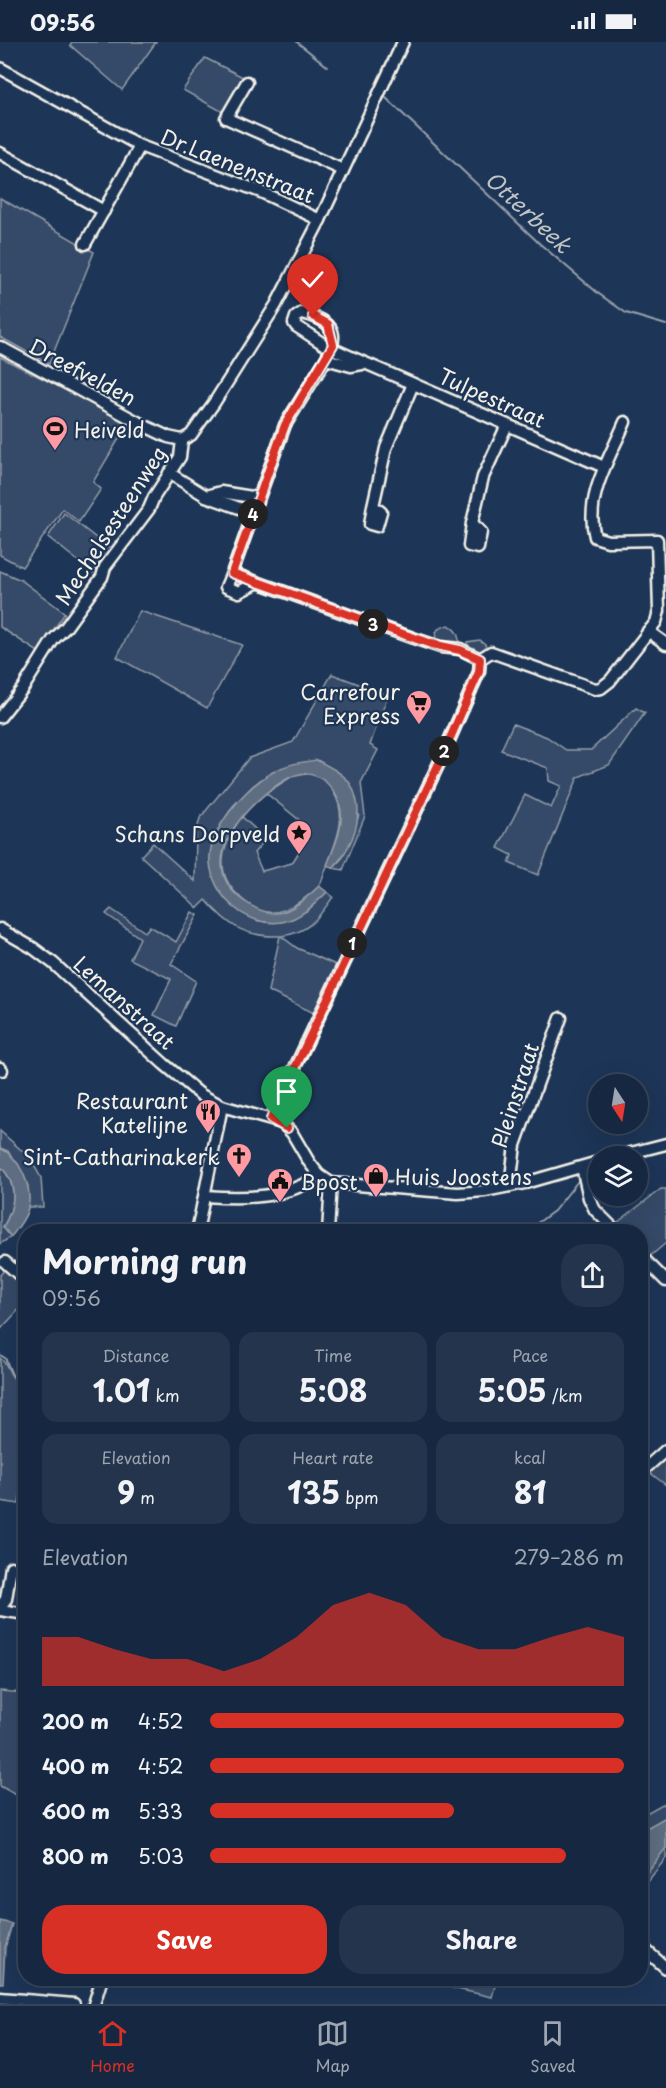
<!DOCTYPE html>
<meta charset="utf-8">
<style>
body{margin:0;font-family:"Playpen Sans",sans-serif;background:#23344c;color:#f1f3f6;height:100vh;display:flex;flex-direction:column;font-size:22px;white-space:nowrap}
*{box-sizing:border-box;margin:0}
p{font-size:20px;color:#9ea6b1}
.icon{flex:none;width:33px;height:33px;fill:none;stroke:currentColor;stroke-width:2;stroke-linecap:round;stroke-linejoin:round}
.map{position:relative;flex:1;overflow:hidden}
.drawer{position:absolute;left:18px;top:1182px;width:630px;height:762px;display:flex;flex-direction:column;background:#162841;border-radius:24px;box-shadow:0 6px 24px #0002,0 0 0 2px #35445a}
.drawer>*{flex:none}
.needle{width:39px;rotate:168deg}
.buttons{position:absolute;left:588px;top:1032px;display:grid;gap:12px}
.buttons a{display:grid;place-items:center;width:60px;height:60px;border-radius:50%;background:#162841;box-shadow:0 6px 24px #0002,0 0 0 2px #35445a;font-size:30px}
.pin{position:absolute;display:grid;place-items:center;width:51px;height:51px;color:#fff;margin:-62px -26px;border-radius:50% 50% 50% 0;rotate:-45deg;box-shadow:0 0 6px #0007}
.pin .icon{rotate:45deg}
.km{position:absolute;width:30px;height:30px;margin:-15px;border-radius:50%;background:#222;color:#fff;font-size:16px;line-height:30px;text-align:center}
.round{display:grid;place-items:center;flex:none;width:63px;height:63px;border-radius:24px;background:#23344c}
.overview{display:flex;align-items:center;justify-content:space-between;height:102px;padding:0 24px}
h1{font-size:33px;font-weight:700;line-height:45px}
.figures{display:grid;grid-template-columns:repeat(3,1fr);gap:9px;height:102px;padding:6px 24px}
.figures div{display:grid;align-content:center;border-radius:15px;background:#23344c;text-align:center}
.figures b{font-size:30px;font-weight:700}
.figures small{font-size:16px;font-weight:400}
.figures p{font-size:16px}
.chart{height:168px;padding:12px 24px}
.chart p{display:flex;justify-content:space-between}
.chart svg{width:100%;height:108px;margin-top:6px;fill:#d93025;opacity:.7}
.action{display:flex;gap:12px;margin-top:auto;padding:12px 24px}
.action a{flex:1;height:69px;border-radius:24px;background:#d93025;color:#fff;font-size:24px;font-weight:700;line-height:69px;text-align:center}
.action a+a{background:#23344c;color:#f1f3f6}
ul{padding:0 24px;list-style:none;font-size:20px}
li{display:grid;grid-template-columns:96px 72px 1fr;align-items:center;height:45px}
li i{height:15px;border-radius:8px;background:#d93025}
.status{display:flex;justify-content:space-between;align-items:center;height:42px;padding:0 30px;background:#162841;direction:ltr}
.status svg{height:16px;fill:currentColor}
.tab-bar{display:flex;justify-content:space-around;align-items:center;height:84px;border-top:2px solid #35445a;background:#162841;font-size:16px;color:#9ea6b1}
.tab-bar a{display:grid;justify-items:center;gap:3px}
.tab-bar .selected{color:#d93025}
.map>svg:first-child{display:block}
.green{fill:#354a67;stroke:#949ea8;stroke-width:1.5}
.water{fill:#5e6d82;stroke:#9aa2ab;stroke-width:1.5}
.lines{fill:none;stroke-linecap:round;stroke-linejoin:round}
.stream{stroke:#9aa2ab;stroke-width:2}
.minor-casing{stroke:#f4f1e8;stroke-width:15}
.minor{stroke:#1d3557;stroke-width:10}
.route-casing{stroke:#fff;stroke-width:12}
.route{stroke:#d93025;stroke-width:8}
.labels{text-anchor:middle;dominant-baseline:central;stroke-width:4.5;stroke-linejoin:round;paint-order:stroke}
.street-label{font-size:21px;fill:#f4f1e8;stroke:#1d3557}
.poi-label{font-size:21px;fill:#f4f1e8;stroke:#1d3557;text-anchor:end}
.water-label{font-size:22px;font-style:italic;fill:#c0c3c4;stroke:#1d3557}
</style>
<div class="status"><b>09:56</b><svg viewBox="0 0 49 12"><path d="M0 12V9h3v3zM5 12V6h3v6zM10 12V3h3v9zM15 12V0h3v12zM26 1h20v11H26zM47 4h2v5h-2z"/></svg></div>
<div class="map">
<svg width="666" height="1962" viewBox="0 0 666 1962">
<rect width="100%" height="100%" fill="#1d3557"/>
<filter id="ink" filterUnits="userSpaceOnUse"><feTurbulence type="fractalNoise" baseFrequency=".0167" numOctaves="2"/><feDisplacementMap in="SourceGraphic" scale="12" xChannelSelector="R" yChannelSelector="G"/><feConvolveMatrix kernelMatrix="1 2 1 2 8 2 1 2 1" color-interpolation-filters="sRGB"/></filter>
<g filter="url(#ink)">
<g class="green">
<polygon points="72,0 156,0 122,48 70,3"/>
<polygon points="205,16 245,36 223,70 183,48"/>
<polygon points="0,156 94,210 49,322 0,295"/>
<polygon points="0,315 129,380 93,440 101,447 79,480 63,467 22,525 0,513"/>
<polygon points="64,471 110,507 93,531 48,495"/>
<polygon points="0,529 21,538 65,571 38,610 0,585"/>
<polygon points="140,569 242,603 207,666 117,615"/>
<path d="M448,583C454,586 458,591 459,598L457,602L438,601C434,596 435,593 438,587Z"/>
<polygon points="480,598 485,602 487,606 480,612 468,606 467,600"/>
<path d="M332,632L388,653L370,703L378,708L361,741L365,774L343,828L333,826L343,815L359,773L317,718L254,743L233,764L214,795L210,820L258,879L307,869L327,850L333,855C318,876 309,891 281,894L297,906L338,924L316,972L268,949L280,894C245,895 228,884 206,858L198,866L141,814L153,801L195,839L196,792L200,776L249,716L293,700Z"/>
<polygon points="636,666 645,671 609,723 578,735 538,833 509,821 512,813 498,806 525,753 551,766 561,744 549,739 548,726 501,708 513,682 547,695 566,708 591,708"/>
<path d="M311,731C316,734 323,736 327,740C330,743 332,748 334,751C348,776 336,798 328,822C325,828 323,837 320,843C316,849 308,854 302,858C275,877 256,874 234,849C212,824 227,798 241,774L266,797L254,811L262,829L292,821L307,797L304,782L266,751L291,735Z"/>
<polygon points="111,867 145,890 150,884 176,900 192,870 198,873 171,922 196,939 176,984 154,973 171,937 130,917 140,896 106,872"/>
<polygon points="0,1089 30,1116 41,1136 43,1165 28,1165 28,1144 8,1109 0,1106"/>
<path d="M0,1124C19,1142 15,1165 3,1185L11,1195L0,1202Z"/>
<polygon points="661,1147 666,1147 666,1201 647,1217 641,1211 640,1190 620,1189 614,1183"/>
<polygon points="6,1226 25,1246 25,1261 0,1288 0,1233"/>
<path d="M0,1316C13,1327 5,1335 25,1343L26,1418L19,1462L0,1459Z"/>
<polygon points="666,1413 666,1443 649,1430"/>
<polygon points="25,1641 26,1758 25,1758 0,1744 0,1649 24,1651"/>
<polygon points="666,1760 666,1816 641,1848 641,1774"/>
<polygon points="414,1937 497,1937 492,1955"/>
</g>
<g class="water">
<path d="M317,718C329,725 344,731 351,743C367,772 353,804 333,826L327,823C333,807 343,788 341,770C338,743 313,722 287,737C248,759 190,820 244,859C254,866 265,872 277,871C293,869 308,854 319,844L327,850C315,862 300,877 282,880C247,886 212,854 210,820C207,788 247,744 273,730C286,722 302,720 317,718Z"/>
<path d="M0,1106C20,1115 33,1145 28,1166C26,1177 17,1186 11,1195L3,1185C15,1165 19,1142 0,1124Z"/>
<polygon points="666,1775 666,1806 641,1838 641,1789"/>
<polygon points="0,1879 12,1882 5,1906 3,1941 0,1941"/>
</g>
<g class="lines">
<g class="stream">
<polyline points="297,0 327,24"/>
<polyline points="385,55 540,202 599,252 626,271 666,283"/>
<polyline points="525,1190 554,1169 578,1139"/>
<polyline points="0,1313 5,1316 12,1333 26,1343"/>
</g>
<defs>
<g id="minor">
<polyline points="0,26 140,104 261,150 320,178"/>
<polyline points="247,40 226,76 343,128"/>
<polyline points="0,111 104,169"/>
<polyline points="85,202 140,104"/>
<polyline points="0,305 145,384 168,395 182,398"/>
<polyline points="326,317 351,324 362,322"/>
<polyline points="169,431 206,454 253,471"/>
<polyline points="206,454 221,450 258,456"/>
<polyline points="373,464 370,482 377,484 381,470 373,464 386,406 413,342"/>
<polyline points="472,481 469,504 478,506 481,490 472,481 483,435 507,383"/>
<polyline points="232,531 226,545 239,550 256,541"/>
<polyline points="648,589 666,602"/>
<path d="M480,617L460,607L440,605L413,596L232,531L285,383L326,317C342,289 330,278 302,271L296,275L294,281L296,284L325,303C356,318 387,330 418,344C480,371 542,398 604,425"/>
<path d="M480,617L491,610L595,647L601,646L610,639L656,580L659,569L657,498L608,499L595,495C584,455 610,416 625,380"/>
<polyline points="0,675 23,646 53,598 66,585 102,535 105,525 149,467 154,455 180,415 182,398 191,393 214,361 276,263 320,178 403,0"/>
<polyline points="0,887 33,906 53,921 164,1022 201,1053 222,1064 282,1081 292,1091 309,1120 319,1133 331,1141 458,1151 485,1149 525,1141 598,1120"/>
<polyline points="0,1026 2,1028"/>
<polyline points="271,1076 441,717 479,630 480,617"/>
<polyline points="619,1114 666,1102"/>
<polyline points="582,1125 589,1156 595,1168 617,1190"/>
<polyline points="510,1144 515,1103 561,976"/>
<path d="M205,1154C242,1157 288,1157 319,1133"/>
<polyline points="197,1190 222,1064"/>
<polyline points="328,1190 331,1141"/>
<polyline points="640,1213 666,1239"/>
<polyline points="5,1220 26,1239"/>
<polyline points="640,1431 666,1408"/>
<polyline points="0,1565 6,1557 11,1525"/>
<polyline points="0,1568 26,1572"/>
<polyline points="640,1903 666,1926"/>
<polyline points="0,1956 74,1962"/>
<polyline points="94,1962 102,1936"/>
</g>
</defs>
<use href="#minor" class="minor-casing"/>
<use href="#minor" class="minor"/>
</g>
</g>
<g class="lines" filter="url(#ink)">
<defs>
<polyline id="route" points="287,1086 271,1077 441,717 479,630 480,617 460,608 431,602 232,531 285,383 333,303 328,282 313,274"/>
</defs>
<use href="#route" class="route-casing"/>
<use href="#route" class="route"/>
</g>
<defs>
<symbol id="stadium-pin" viewBox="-11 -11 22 30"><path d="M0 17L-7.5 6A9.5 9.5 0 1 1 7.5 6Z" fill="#ff9aa2" stroke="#1d3557"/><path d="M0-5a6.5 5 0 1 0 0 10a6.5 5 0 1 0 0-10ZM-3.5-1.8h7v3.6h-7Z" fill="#111"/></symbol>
<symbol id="supermarket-pin" viewBox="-11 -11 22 30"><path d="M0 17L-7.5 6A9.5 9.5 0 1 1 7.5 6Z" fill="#ff9aa2" stroke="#1d3557"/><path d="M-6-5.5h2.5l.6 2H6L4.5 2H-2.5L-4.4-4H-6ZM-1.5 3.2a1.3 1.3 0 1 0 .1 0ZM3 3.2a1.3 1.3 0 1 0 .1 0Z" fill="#111"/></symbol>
<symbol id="sight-pin" viewBox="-11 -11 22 30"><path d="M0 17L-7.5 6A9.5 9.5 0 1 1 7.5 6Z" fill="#ff9aa2" stroke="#1d3557"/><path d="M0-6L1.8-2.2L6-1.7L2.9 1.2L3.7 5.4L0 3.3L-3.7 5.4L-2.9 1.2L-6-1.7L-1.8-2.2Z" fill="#111"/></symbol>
<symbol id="restaurant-pin" viewBox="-11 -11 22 30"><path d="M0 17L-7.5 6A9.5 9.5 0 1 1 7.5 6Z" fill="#ff9aa2" stroke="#1d3557"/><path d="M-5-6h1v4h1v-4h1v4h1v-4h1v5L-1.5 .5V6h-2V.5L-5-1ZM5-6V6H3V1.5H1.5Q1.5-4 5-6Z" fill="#111"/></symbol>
<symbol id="church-pin" viewBox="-11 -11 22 30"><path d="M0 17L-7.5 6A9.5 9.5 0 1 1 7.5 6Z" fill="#ff9aa2" stroke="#1d3557"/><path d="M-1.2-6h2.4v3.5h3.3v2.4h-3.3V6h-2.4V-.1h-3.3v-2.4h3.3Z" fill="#111"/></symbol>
<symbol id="shop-pin" viewBox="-11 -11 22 30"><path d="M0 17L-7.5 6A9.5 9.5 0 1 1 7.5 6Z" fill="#ff9aa2" stroke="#1d3557"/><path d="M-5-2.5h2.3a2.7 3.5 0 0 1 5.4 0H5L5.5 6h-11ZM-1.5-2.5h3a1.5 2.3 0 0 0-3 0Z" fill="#111"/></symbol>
<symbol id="civic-pin" viewBox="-11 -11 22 30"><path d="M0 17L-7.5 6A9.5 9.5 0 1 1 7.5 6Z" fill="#ff9aa2" stroke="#1d3557"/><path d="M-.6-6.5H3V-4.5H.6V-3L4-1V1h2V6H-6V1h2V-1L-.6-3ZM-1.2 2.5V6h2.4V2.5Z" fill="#111"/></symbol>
</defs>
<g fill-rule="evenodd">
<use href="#stadium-pin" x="40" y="372" width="30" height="40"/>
<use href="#supermarket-pin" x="404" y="646" width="30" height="40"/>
<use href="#sight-pin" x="284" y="776" width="30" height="40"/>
<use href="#restaurant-pin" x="193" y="1055" width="30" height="40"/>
<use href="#church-pin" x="224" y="1099" width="30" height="40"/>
<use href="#shop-pin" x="361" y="1119" width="30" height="40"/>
<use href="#civic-pin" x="265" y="1124" width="30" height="40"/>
</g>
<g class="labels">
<g class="street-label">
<text transform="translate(238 123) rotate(22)">Dr.Laenenstraat</text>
<text transform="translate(83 329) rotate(28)">Dreefvelden</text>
<text transform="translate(492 355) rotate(24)">Tulpestraat</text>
<text transform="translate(110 483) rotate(-57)">Mechelsesteenweg</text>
<text transform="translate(125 960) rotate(42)">Lemanstraat</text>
<text transform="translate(514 1053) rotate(-72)">Pleinstraat</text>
</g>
<g class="poi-label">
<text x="74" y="387" text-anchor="start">Heiveld</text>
<text x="400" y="649">Carrefour<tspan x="400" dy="24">Express</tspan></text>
<text x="280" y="791">Schans Dorpveld</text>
<text x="188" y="1058">Restaurant<tspan x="188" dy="24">Katelijne</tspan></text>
<text x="220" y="1114">Sint-Catharinakerk</text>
<text x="395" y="1134" text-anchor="start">Huis Joostens</text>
<text x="300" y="1139" text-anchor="start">Bpost</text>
</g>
<g class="water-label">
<text transform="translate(529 169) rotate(43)">Otterbeek</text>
</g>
</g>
</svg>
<div class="buttons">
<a><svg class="needle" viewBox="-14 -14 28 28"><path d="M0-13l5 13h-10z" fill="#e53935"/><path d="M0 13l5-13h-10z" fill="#9ea6b1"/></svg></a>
<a><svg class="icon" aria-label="layers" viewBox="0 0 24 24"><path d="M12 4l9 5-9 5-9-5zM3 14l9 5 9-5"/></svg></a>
</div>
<div class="pin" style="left:287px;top:1086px;background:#1e9e55"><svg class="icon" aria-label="arrive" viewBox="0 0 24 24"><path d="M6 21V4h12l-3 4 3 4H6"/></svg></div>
<div class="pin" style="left:313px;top:274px;background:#d93025"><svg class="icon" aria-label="check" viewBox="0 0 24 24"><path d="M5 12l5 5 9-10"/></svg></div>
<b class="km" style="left:352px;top:901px">1</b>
<b class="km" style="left:444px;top:709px">2</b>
<b class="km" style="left:373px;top:582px">3</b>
<b class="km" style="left:253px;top:472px">4</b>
<section class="drawer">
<div class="overview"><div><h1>Morning run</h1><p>09:56</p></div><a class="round"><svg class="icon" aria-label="share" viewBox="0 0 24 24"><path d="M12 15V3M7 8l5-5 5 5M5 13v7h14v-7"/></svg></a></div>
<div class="figures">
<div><p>Distance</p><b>1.01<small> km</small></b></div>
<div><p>Time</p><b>5:08</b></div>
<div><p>Pace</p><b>5:05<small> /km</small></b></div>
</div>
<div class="figures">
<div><p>Elevation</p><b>9<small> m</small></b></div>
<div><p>Heart rate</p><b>135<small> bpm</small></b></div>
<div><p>kcal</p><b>81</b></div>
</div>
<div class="chart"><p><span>Elevation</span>279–286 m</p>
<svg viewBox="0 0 160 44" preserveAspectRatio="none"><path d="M0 44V24L10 24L20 29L30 33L40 33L50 38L60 33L70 24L80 11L90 6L100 11L110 24L120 29L130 29L140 24L150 20L160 24V44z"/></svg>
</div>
<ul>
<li><b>200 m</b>4:52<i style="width:100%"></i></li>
<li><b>400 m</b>4:52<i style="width:100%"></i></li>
<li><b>600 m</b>5:33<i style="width:59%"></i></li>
<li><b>800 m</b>5:03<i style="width:86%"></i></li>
</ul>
<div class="action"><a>Save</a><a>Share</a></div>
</section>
</div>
<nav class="tab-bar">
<a class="selected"><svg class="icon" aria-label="home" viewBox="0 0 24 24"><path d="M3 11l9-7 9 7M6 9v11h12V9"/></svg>Home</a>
<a><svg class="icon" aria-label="map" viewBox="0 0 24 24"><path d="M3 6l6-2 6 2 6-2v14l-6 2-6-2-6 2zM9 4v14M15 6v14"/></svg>Map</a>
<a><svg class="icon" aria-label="saved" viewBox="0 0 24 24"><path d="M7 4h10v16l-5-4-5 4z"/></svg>Saved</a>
</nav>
